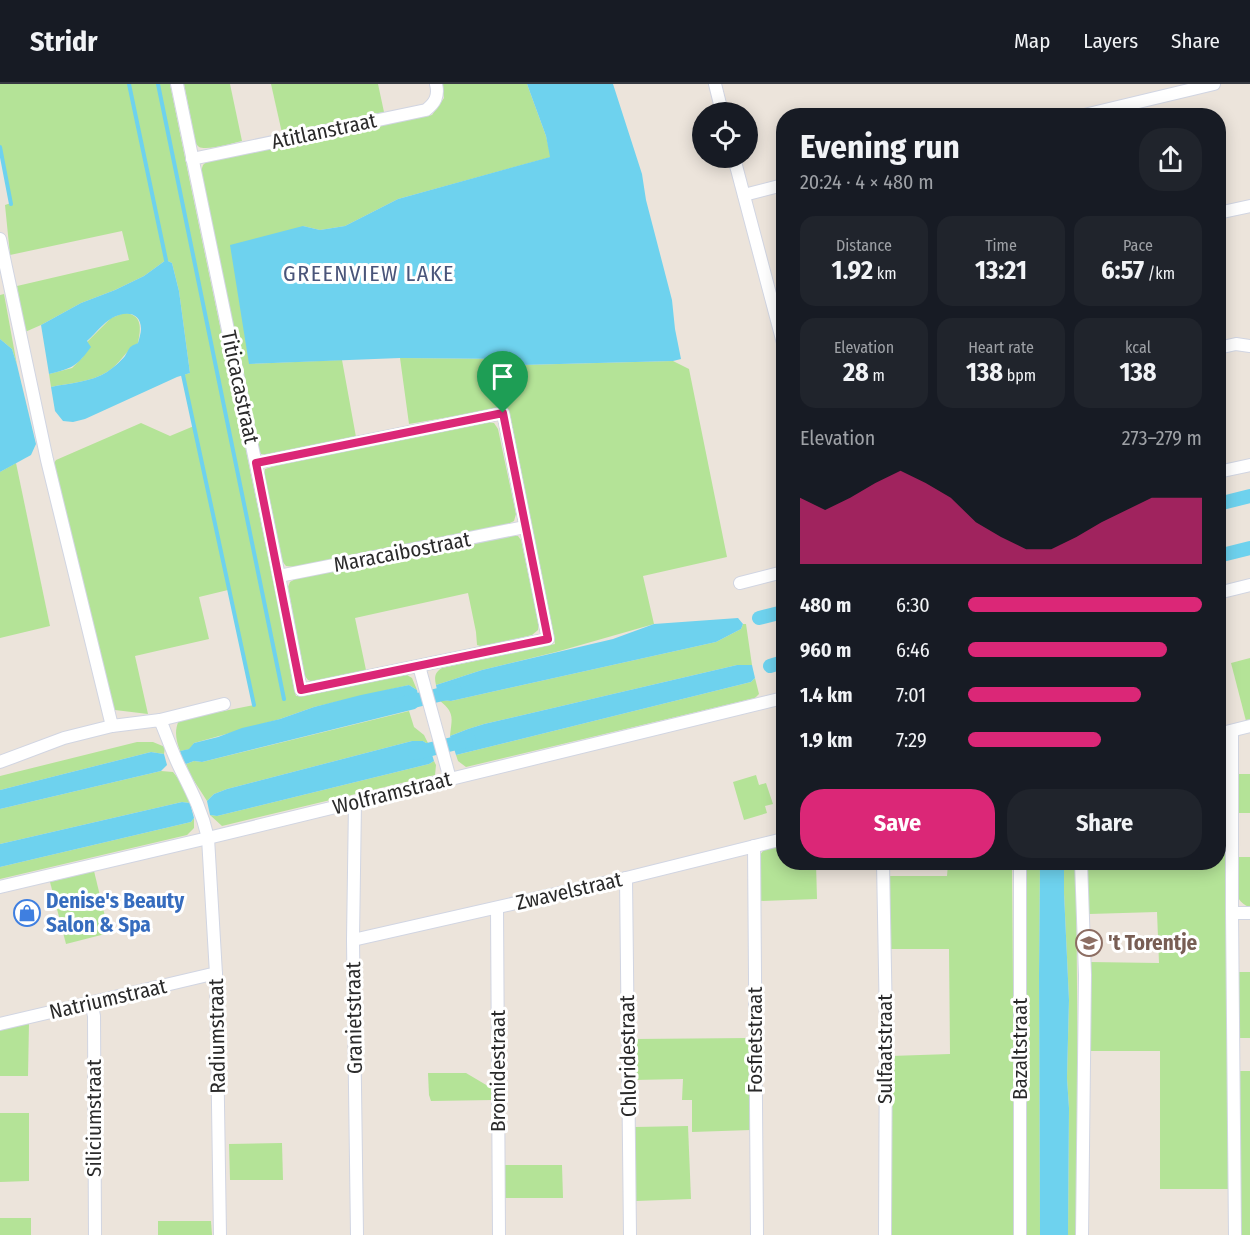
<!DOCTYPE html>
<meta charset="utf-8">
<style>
body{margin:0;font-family:"Fira Sans Condensed",sans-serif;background:#20242c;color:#f1f3f6;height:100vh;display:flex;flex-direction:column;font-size:22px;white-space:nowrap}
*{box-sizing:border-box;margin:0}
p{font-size:20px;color:#9ea1a6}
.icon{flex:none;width:33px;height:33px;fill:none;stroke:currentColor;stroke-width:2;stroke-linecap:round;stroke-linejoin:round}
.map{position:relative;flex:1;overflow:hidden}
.side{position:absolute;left:776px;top:24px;width:450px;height:762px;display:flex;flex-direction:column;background:#171b24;border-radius:24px;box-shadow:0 3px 15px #0003}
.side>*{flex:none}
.controls{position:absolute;left:692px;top:18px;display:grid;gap:12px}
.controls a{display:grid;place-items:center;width:66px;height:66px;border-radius:50%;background:#171b24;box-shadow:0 3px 15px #0003;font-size:30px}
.pin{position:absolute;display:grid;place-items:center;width:51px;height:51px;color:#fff;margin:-62px -26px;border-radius:50% 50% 50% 0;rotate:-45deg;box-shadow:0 0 6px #0007}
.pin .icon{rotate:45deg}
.round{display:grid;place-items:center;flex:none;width:63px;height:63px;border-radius:24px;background:#20242c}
.head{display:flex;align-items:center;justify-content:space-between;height:102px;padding:0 24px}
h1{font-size:33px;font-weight:700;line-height:45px}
.metrics{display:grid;grid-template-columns:repeat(3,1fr);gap:9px;height:102px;padding:6px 24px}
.metrics div{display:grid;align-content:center;border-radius:15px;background:#20242c;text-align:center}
.metrics b{font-size:26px;font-weight:700}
.metrics small{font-size:16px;font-weight:400}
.metrics p{font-size:16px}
.chart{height:168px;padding:12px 24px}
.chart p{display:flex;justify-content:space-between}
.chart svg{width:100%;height:108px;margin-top:6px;fill:#db2777;opacity:.7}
.primary-button{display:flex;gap:12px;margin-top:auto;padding:12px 24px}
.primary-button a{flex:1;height:69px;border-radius:24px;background:#db2777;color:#fff;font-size:24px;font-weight:700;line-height:69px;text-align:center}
.primary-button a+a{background:#20242c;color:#f1f3f6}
ul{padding:0 24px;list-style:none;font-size:20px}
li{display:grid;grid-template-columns:96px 72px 1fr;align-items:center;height:45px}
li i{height:15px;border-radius:8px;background:#db2777}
header{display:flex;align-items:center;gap:36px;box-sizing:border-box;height:84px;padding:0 30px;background:#171b24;border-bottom:2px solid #363941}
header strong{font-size:28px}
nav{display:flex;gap:33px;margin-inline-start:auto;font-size:21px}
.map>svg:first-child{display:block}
.green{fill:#b4e397}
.water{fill:#6ed2ee}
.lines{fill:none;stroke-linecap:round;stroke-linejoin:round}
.stream{stroke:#6ed2ee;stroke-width:4}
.canal{stroke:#6ed2ee;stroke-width:14}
.street-casing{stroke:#d1d5e2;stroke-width:14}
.street{stroke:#fff;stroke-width:12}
.route-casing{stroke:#fff;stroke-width:12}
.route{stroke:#db2777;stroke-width:8}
.labels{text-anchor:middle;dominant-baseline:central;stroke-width:6;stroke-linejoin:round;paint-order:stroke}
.street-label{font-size:21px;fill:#2a2a2a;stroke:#fff}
.shop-label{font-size:21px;font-weight:bold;fill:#366cbe;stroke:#fff;text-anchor:start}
.education-label{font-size:21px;font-weight:bold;fill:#785e54;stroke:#fff;text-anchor:start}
.neighbourhood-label{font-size:22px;letter-spacing:1.5px;fill:#4a557a;stroke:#fff}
</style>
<header>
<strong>Stridr</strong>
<nav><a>Map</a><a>Layers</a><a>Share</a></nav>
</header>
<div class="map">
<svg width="1250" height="1151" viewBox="0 0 1250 1151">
<rect width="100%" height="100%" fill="#ece4db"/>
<g class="green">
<path d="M0,0H170C211,204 256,408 296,612L407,591L412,594L417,606L409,601L314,623L280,635L194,659L190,665L180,667C176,656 174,647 179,636L254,621L228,506L199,513L209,555L135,572L148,630L115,626L110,619L53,381L56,376L141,339L170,352L194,342L183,291L190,289L179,207L172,179L166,176L144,192L115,206L81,219L41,241L25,248L17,202L129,176L122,147L10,171L5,121L11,119L0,63Z"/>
<path d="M184,0H230L242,57C233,59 207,67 199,63C198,62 197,61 196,60Z"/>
<polygon points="271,0 378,0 384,28 282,49"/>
<polygon points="441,0 527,0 546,52 551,73 398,115 345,142 320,146 303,142 249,280 342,276 356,353 268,371 261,370 258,365 201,87 203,81 207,77 432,31 444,14"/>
<polygon points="4,210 17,281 12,265 0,255 0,211"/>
<path d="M124,229C143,230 141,245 138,259C125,267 120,280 107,288C92,298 69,299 51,303L49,290L72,284L83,273L87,258L111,234Z"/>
<path d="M400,274L511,275L522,281L673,277L689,285L727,473L643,492L654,540L556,568L482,586L436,601C434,593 435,588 442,584L555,560L507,323L409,340Z"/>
<polygon points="487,338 494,339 498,345 516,430 514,437 508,440 295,483 286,482 282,477 264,392 265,385 275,382"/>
<polygon points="16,379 50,542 0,554 0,388"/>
<polygon points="511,452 518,452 521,456 539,541 538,546 532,551 484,563 477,561 476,548 468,509 355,534 366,586 314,598 308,596 304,591 288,503 290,498 295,495"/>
<path d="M743,540H746L752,581H737L484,640L468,645L450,652C452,633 455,629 439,616L451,617L716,558L741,545Z"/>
<polygon points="1250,574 1250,636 1246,637 1231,579"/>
<polygon points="755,594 759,610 755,614 466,683 458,677 456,671 751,598"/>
<polygon points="409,627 414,643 424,651 429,661 423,657 412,657 227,705 214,710 207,717 189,689 186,680 194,677 202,678"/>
<polygon points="1218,656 1223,657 1228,661 1230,1105 1160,1105 1160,967 1090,967 1089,878 1159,879 1157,828 1089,830 1087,779 1218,778"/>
<polygon points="137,658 153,658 165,663 164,670 151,668 0,706 0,692"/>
<polygon points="434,677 436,681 435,691 222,742 210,731 217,732 429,680"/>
<path d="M161,687L173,688C182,699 191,710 192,724L190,719L182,718L0,760V725Z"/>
<polygon points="1237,690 1250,690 1250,729 1236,729"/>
<polygon points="756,691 759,701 766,699 773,720 765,722 767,729 744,736 733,698"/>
<polygon points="194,734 194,744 187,751 0,795 0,783 191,738"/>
<polygon points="783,760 783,778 816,779 817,815 760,817 760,771 765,764"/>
<path d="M1237,773H1250V823C1229,817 1236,789 1237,773Z"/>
<polygon points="1012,779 1015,1151 891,1151 891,972 950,970 949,865 890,865 889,792 947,792 948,780"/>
<polygon points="1024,779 1040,779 1039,891 1040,1151 1026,1151 1026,955"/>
<polygon points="1064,779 1076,779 1079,1151 1068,1151 1069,1024 1067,994 1069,916 1064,809"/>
<polygon points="94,787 109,849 66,860 50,798"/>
<polygon points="1238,888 1250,888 1250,954 1239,954"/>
<polygon points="29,939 28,992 0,992 0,946"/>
<polygon points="750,954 751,1046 692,1048 692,1016 682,1016 683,995 634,996 634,955"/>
<polygon points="1236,987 1250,987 1250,1151 1238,1151"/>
<polygon points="428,989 466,989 493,1005 493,1016 431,1017 429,1011"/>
<polygon points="0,1029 29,1029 29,1097 0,1098"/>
<polygon points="688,1042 691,1115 636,1117 635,1043"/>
<polygon points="282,1059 283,1096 230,1096 229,1060"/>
<polygon points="505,1081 562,1081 563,1114 505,1114"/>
<rect x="0" y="1134" width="31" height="17"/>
<polygon points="158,1137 211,1137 212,1151 158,1151"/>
</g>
<g class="water">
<polygon points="527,0 613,0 642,90 646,116 672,216 675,245 681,275 673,277 522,281 511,275 400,274 249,280 230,161 303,142 320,146 345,142 398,115 550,73 546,52"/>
<path d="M166,176L172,179L179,207L190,289L177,293L85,335L73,338L63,337L55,327L51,303C69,299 92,298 107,288C113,284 121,277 125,272C130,264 128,263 138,259C139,255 141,249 141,245C141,227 124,227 112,234C103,239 95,250 87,257L91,263C76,283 73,284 49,290L41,241L81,219L115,206L144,192Z"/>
<polygon points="0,255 12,265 17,281 36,360 31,371 0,388"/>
<polygon points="738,534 743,540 741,545 716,558 451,617 439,616 436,601 482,586 613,555 654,540"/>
<polygon points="737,581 752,581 755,594 751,598 456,671 450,652 468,645 484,640"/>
<polygon points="409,601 417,606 420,621 415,625 202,678 194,677 186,680 183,678 180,667 189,665 194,659 218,653 242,644 280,635 314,623 361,611"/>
<polygon points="412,657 423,657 429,661 434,677 429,680 217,732 210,731 207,717 214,710 227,705"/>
<polygon points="151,668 164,670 167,681 161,687 0,725 0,706"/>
<polygon points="182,718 190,719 194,734 191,738 0,783 0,760"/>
<polygon points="1040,779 1064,779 1064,809 1069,916 1067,994 1069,1024 1068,1151 1040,1151 1039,891"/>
</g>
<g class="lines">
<g class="stream">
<polyline points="129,0 166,176"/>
<polyline points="158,0 284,615"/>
<polyline points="0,63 11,120"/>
<polyline points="183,291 254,621"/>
</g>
<g class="canal">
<polyline points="1218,420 1250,412"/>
<polyline points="1218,472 1250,464"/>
<polyline points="759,534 783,528"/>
<polyline points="770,582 783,578"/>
<polyline points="401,620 455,607"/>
<polyline points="415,669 469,656"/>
</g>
<defs>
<g id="street">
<polyline points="177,0 279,492 301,606 548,555 503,329 256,379"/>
<polyline points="715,0 722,28"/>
<polyline points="1080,32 1214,0"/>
<polyline points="734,74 783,259"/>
<path d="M192,75L426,26C435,19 439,12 436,0"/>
<polyline points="744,111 783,101"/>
<polyline points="1218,129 1250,122"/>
<path d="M0,155L47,376L112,642L160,636C167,652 172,668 180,684C192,708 202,727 208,754L216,890L220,1151"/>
<polyline points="1218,264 1236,260 1250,262"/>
<polyline points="1218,388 1250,381"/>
<polyline points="279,492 525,443"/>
<polyline points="740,499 783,488"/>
<polyline points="1218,509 1250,501"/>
<polyline points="419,582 450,695"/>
<polyline points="160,636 224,620"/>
<polyline points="1232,647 1232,829 1235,1151"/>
<polyline points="1218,650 1250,642"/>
<polyline points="0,678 64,654 112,642"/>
<polyline points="355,718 353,856 357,1151"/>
<polyline points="754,762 757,1151"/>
<polyline points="883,778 886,940 885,1151"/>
<polyline points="1020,778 1020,1151"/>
<polyline points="1081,778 1085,891 1082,1151"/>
<polyline points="626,794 630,1151"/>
<polyline points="0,803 208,754 783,614"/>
<polyline points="497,824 499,1151"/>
<polyline points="1232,829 1250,829"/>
<polyline points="353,856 626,794 783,755"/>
<polyline points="91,918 94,932 95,1151"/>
<polyline points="0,940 208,891 216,890"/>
</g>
</defs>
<use href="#street" class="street-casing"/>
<use href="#street" class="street"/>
</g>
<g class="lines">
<defs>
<polygon id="route" points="503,329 548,555 301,606 256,379"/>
</defs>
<use href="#route" class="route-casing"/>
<use href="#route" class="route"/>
</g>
<defs>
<symbol id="shop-ring" viewBox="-11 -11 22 22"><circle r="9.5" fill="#fff" stroke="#3f7fe0" stroke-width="1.5"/><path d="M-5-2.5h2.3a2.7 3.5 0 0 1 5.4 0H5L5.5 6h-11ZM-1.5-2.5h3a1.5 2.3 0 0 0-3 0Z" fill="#3f7fe0"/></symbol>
<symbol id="school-ring" viewBox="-11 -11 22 22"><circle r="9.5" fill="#fff" stroke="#8d6e63" stroke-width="1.5"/><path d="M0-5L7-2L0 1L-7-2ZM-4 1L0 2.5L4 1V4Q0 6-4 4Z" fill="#8d6e63"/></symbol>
</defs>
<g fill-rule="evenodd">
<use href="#shop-ring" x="12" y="814" width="30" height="30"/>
<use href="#school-ring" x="1074" y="844" width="30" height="30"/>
</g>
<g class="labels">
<g class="street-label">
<text transform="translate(324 47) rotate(-12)">Atitlanstraat</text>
<text transform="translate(240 303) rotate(78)">Titicacastraat</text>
<text transform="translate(402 468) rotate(-11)">Maracaibostraat</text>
<text transform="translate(392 709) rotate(-14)">Wolframstraat</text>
<text transform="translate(569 807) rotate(-13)">Zwavelstraat</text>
<text transform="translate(108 915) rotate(-13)">Natriumstraat</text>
<text transform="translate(354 934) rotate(-91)">Granietstraat</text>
<text transform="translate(217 952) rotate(-91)">Radiumstraat</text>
<text transform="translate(755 956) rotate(-90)">Fosfietstraat</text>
<text transform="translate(885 965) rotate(-90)">Sulfaatstraat</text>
<text transform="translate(1020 965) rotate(-90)">Bazaltstraat</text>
<text transform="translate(628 972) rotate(-91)">Chloridestraat</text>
<text transform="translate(498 987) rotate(-90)">Bromidestraat</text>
<text transform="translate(94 1034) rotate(-90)">Siliciumstraat</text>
</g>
<g class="shop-label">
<text x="46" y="817">Denise's Beauty<tspan x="46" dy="24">Salon &amp; Spa</tspan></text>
</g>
<g class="education-label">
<text x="1108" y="859">'t Torentje</text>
</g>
<g class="neighbourhood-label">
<text x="369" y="189">GREENVIEW LAKE</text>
</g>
</g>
</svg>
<div class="controls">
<a><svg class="icon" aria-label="locate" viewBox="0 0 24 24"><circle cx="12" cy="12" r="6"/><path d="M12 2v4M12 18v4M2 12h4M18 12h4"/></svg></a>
</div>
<div class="pin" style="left:503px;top:329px;background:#1e9e55"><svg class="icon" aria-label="arrive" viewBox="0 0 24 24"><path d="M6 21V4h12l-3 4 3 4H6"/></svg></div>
<section class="side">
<div class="head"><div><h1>Evening run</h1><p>20:24 · 4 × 480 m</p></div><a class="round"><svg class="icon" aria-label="share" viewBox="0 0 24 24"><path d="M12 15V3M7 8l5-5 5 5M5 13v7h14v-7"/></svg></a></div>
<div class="metrics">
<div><p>Distance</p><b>1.92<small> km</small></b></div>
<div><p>Time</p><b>13:21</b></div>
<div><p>Pace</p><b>6:57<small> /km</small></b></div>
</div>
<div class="metrics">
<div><p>Elevation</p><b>28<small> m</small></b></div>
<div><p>Heart rate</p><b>138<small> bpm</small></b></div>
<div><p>kcal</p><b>138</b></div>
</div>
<div class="chart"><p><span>Elevation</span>273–279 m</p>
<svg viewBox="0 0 160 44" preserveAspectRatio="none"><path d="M0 44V17L10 22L20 17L30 11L40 6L50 11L60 17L70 27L80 33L90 38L100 38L110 33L120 27L130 22L140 17L150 17L160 17V44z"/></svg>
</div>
<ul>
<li><b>480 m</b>6:30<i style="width:100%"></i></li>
<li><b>960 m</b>6:46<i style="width:85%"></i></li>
<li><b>1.4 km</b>7:01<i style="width:74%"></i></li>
<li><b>1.9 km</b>7:29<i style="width:57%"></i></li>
</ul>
<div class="primary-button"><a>Save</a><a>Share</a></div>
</section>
</div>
